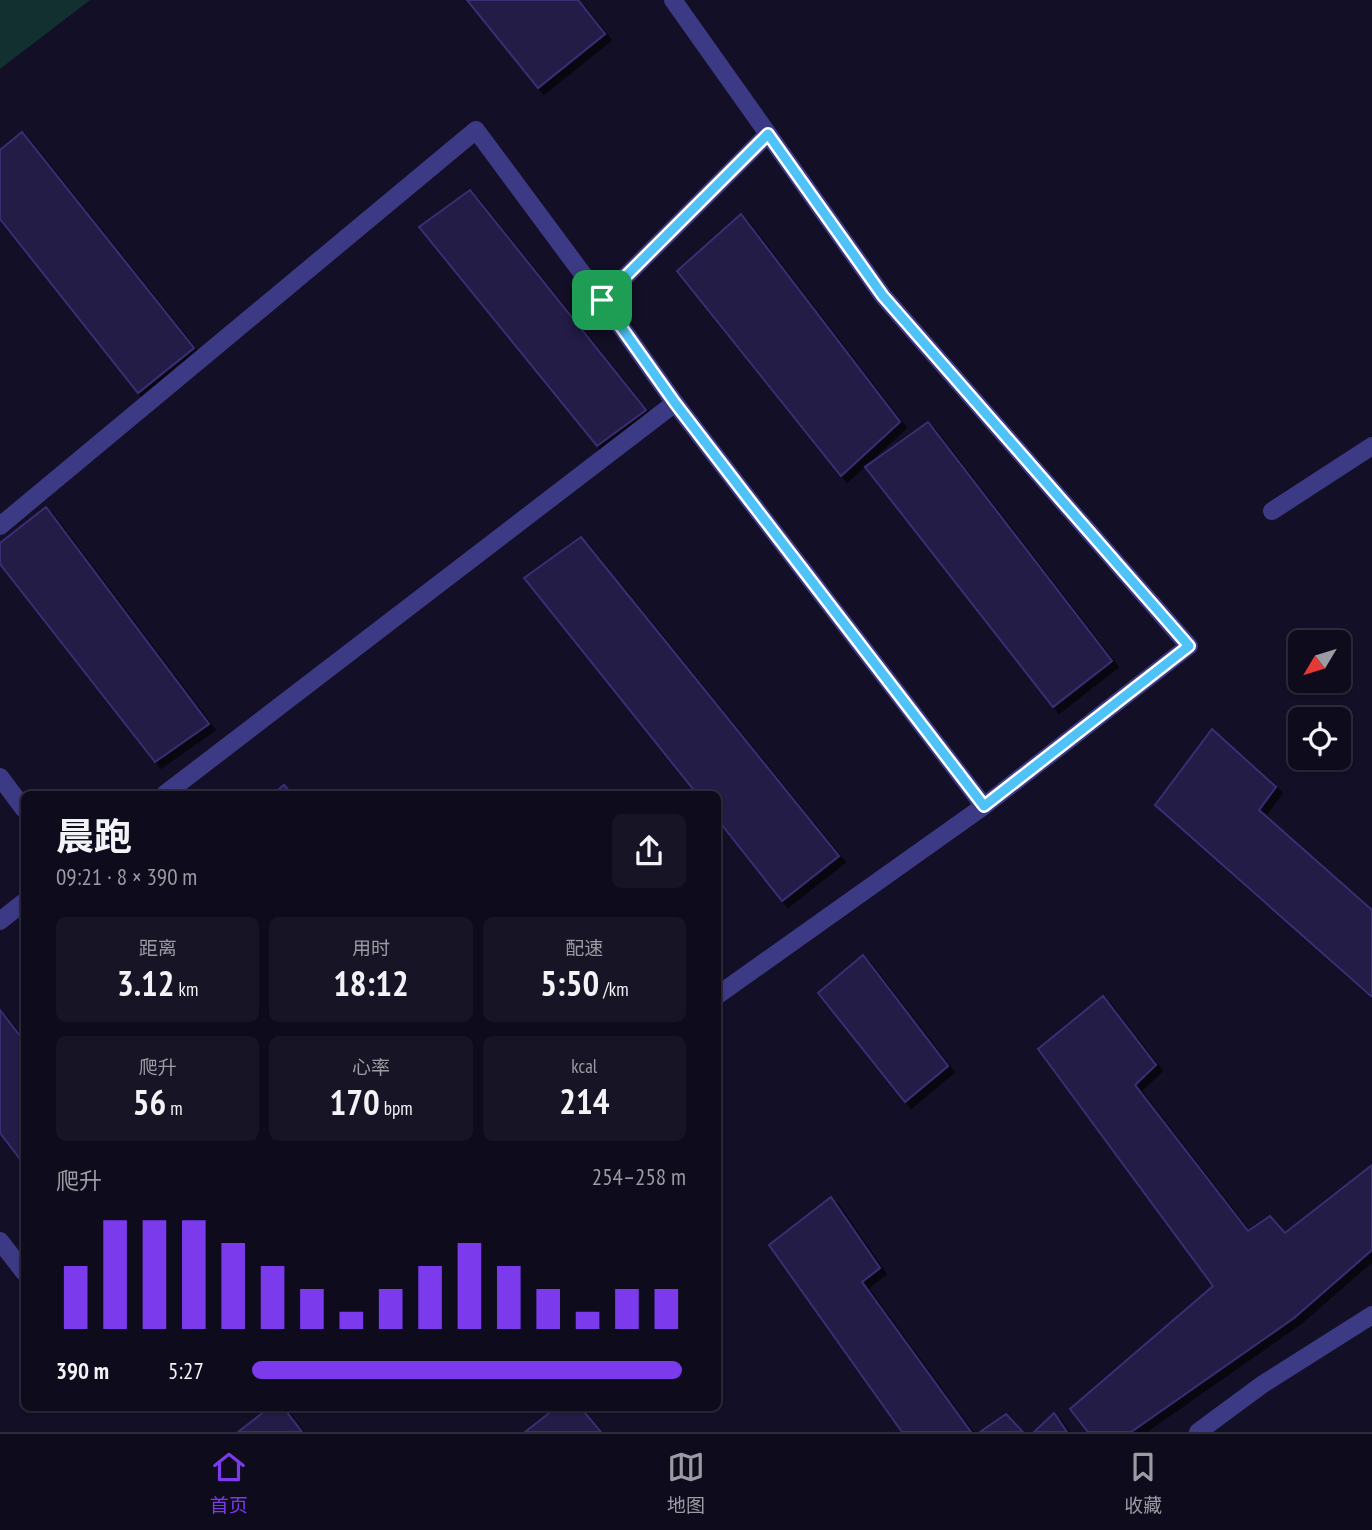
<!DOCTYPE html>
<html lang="zh">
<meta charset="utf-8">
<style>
body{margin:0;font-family:"PT Sans Narrow","Noto Sans SC",sans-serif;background:#171425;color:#f1f3f6;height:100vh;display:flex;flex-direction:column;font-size:26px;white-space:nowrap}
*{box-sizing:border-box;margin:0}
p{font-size:23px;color:#9b9ba3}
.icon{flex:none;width:38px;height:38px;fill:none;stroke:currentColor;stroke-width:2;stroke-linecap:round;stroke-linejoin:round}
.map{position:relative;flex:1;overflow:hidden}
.panel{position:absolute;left:21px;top:791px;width:700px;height:620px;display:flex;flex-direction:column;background:#0e0b1c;border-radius:10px;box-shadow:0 2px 5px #0004,0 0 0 2px #2e2b3b}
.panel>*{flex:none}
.needle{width:46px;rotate:232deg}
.tools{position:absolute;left:1288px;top:630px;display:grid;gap:14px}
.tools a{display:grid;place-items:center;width:63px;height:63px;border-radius:10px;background:#0e0b1c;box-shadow:0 2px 5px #0004,0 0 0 2px #2e2b3b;font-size:35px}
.pin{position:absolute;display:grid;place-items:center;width:60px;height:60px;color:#fff;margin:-30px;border-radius:14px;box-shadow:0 4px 10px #0006}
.round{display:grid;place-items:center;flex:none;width:74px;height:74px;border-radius:10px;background:#171425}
.headline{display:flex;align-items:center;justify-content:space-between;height:119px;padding:0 35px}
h1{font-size:38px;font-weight:700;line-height:52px}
.metrics{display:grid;grid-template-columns:repeat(3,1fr);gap:10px;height:119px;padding:7px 35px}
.metrics div{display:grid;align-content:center;border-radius:10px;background:#171425;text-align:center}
.metrics b{font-size:35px;font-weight:700}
.metrics small{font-size:19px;font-weight:400}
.metrics p{font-size:19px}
.chart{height:196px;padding:14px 35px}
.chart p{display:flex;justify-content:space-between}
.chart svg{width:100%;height:126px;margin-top:7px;stroke:#7c3aed;stroke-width:6}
ul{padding:0 35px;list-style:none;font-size:23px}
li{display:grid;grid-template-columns:112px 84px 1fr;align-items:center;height:52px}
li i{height:18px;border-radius:9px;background:#7c3aed}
.menu{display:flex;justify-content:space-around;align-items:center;height:98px;border-top:2px solid #2e2b3b;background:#0e0b1c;font-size:19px;color:#9b9ba3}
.menu a{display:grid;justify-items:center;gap:4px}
.menu .active{color:#7c3aed}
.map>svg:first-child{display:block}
.green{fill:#12302f}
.building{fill:#241b47;stroke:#3b2d73;stroke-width:2;filter:url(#shadow)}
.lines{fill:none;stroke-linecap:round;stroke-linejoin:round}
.minor{stroke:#3d3a85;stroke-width:18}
.route-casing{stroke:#fff;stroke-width:14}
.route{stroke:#4fc3f7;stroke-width:9}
</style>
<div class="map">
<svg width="1372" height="1432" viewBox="0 0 1372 1432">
<defs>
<filter id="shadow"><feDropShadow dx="6" dy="6" stdDeviation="0" flood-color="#0009"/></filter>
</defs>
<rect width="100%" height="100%" fill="#130f26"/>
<polygon class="green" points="0,0 90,0 0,69"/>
<g class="building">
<polygon points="467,0 578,0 605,34 538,88"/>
<polygon points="22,132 194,348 138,393 0,219 0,150"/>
<polygon points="470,190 646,410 597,446 419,227"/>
<polygon points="741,214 900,422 841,476 677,271"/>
<polygon points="928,422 1112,661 1053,707 865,467"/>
<polygon points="46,507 209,724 155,762 0,564 0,543"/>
<polygon points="581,537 839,856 782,901 718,820 718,794 697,794 524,578"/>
<polygon points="1212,729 1276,787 1259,810 1372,910 1372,997 1155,805"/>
<polygon points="284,785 292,794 273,794"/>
<polygon points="863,955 948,1066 905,1102 818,993"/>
<polygon points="1103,996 1156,1065 1135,1085 1248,1231 1270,1216 1285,1233 1372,1165 1372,1250 1294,1318 1131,1432 1088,1432 1070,1409 1213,1286 1038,1049"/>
<polygon points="0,1010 24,1041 24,1164 0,1133"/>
<polygon points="831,1197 880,1268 862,1282 971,1432 902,1432 769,1245"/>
<polygon points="270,1407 283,1407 302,1432 238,1432"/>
<polygon points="557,1407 580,1407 601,1432 525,1432"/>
<polygon points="1054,1413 1067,1432 1034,1432"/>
<polygon points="1006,1414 1023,1432 980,1432"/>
</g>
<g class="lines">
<g class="minor">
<polyline points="673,0 883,296 1189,646 984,806 675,403"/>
<polyline points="1272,511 1372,446"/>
<polyline points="0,526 476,130 602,300"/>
<polyline points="0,777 24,809"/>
<polyline points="165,794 675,403 602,300 768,134"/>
<polyline points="0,921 24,902"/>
<polyline points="718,995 984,806"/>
<polyline points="0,1241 24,1272"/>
<polyline points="1198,1432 1263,1384 1372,1315"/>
</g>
</g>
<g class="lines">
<defs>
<polygon id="route" points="768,134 883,296 1189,646 984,806 675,403 602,300"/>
</defs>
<use href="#route" class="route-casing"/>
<use href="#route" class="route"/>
</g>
</svg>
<div class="tools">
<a><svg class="needle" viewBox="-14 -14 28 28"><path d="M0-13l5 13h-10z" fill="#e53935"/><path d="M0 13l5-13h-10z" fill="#9b9ba3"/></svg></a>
<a><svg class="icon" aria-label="locate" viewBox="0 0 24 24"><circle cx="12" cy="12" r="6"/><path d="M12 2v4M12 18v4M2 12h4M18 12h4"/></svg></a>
</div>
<div class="pin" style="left:602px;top:300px;background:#1e9e55"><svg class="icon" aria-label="arrive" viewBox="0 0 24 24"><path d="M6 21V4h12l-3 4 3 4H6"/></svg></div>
<section class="panel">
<div class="headline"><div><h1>晨跑</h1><p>09:21 · 8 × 390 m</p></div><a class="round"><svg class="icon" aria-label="share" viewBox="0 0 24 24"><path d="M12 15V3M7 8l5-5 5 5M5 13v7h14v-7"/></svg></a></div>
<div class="metrics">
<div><p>距离</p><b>3.12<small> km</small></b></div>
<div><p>用时</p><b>18:12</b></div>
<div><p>配速</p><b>5:50<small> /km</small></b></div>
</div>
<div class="metrics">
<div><p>爬升</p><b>56<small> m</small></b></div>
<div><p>心率</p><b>170<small> bpm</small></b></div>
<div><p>kcal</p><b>214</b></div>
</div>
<div class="chart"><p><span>爬升</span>254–258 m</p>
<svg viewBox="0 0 160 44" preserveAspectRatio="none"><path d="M5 44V22M15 44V6M25 44V6M35 44V6M45 44V14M55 44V22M65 44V30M75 44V38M85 44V30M95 44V22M105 44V14M115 44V22M125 44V30M135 44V38M145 44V30M155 44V30"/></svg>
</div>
<ul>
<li><b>390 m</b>5:27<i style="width:99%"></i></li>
</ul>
</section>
</div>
<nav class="menu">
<a class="active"><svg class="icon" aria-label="home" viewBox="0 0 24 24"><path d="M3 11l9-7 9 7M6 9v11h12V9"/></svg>首页</a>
<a><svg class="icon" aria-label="map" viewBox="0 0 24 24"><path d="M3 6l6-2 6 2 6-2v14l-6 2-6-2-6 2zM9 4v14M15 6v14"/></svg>地图</a>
<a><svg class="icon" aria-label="saved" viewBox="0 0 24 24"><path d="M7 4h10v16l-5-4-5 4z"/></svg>收藏</a>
</nav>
